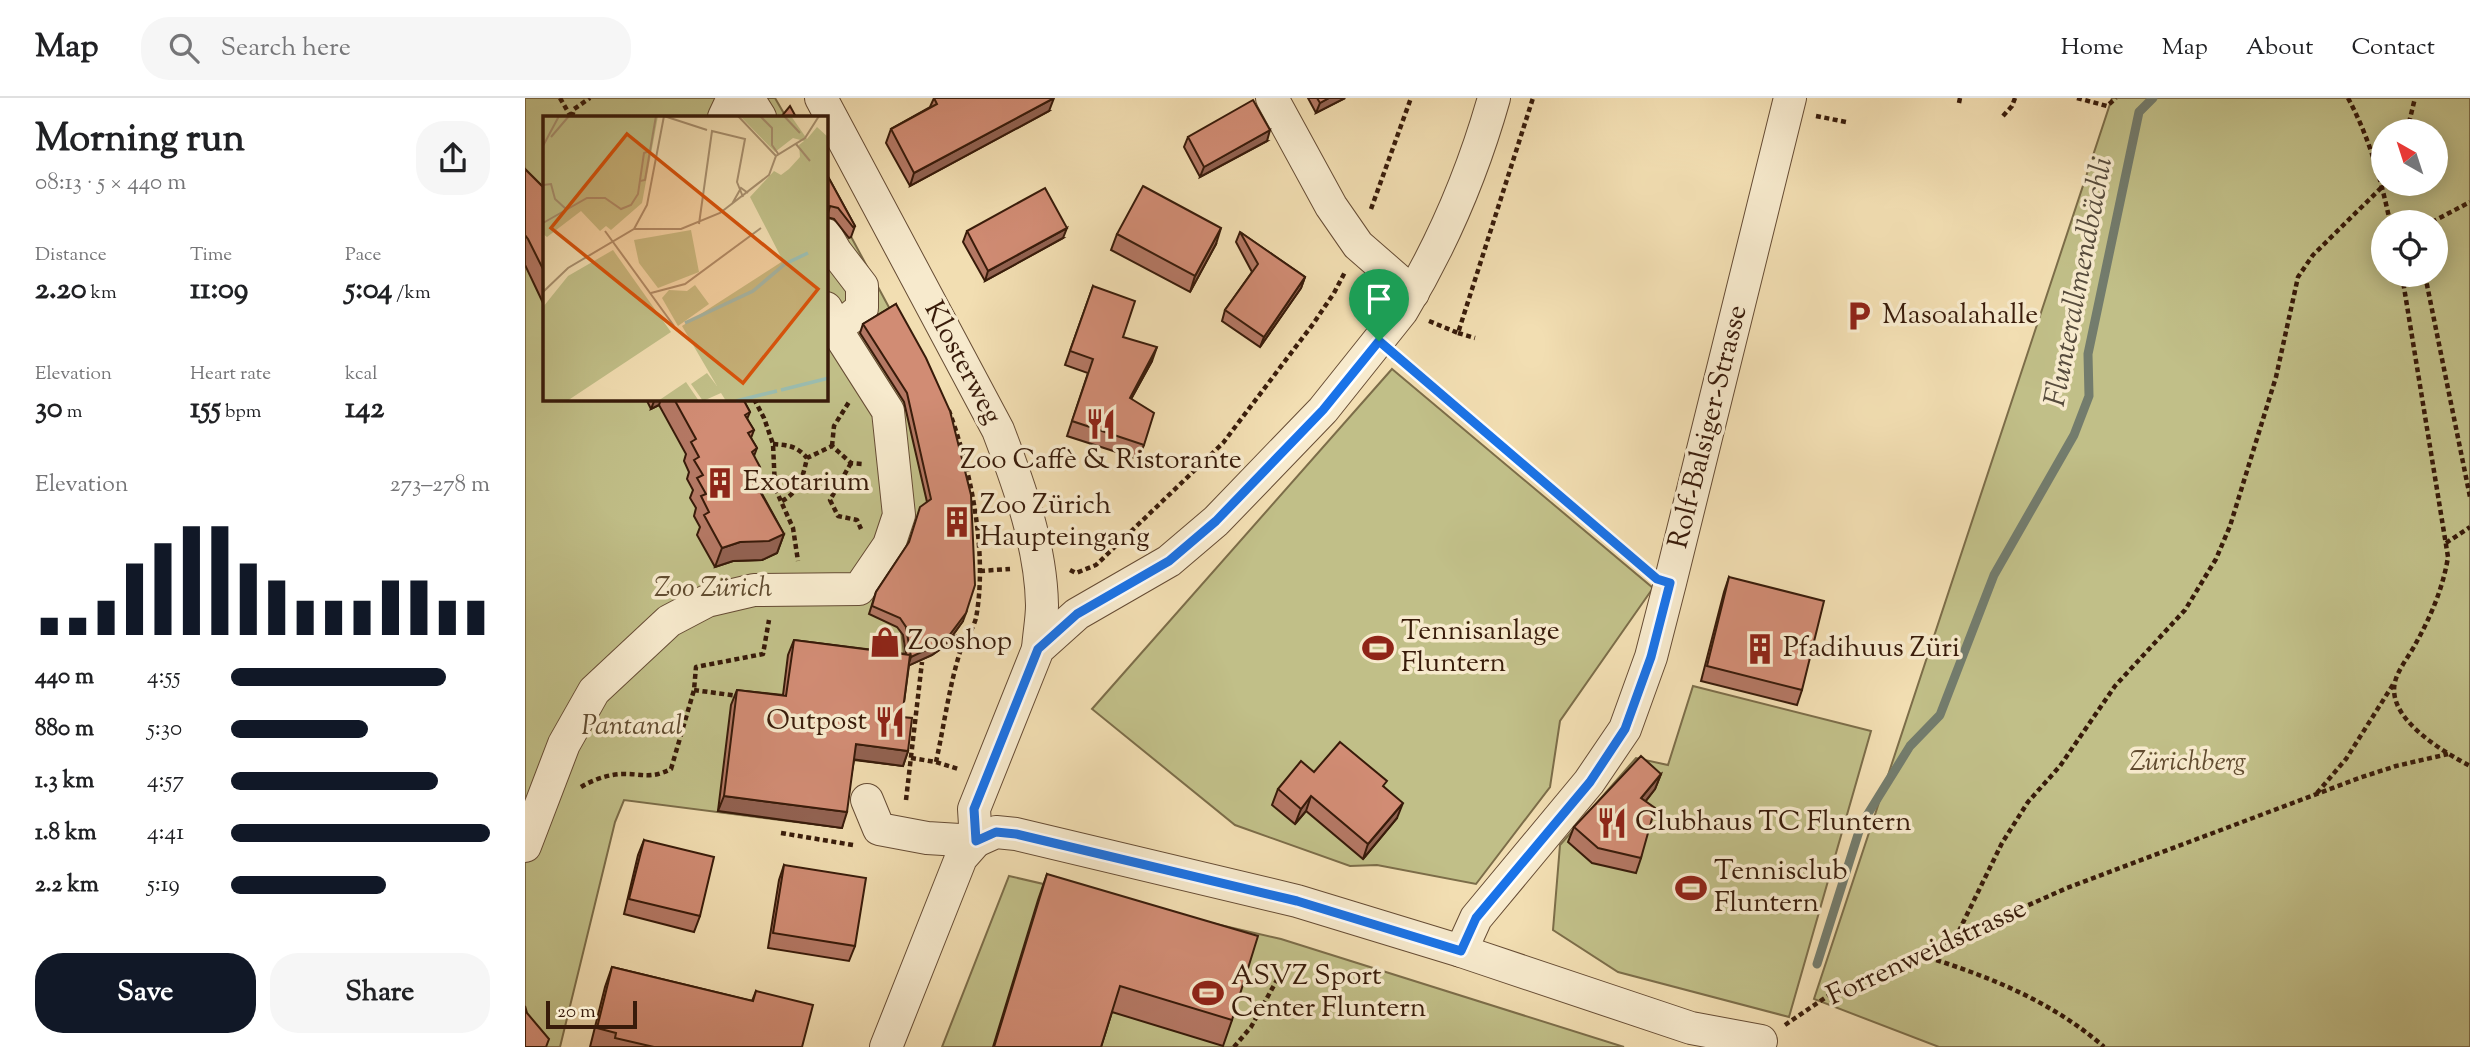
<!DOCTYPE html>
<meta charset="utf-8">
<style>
body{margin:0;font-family:"Sorts Mill Goudy",serif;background:#f6f6f6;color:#202124;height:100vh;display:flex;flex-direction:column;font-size:26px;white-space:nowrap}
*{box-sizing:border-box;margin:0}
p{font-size:23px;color:#757577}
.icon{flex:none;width:38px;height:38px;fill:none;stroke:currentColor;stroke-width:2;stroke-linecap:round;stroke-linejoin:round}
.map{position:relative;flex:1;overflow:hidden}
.panel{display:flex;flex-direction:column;background:#fff;width:525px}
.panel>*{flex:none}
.needle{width:46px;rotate:321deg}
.buttons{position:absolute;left:1846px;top:21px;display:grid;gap:14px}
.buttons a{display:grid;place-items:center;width:77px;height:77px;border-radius:50%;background:#fff;box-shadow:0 4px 18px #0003;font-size:35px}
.scale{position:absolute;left:21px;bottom:18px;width:91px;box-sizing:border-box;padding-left:7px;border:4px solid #381b0a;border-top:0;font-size:19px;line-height:24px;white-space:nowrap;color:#381b0a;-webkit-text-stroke:5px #f7eacd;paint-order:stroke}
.pin{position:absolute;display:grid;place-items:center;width:60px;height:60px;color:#fff;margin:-72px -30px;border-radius:50% 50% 50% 0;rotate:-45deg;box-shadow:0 0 7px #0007}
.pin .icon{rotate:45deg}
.round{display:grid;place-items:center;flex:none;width:74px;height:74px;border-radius:28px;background:#f6f6f6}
.head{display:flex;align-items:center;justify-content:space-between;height:119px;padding:0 35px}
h1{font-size:38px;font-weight:800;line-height:52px}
.figures{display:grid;grid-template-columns:repeat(3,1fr);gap:10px;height:119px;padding:7px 35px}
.figures div{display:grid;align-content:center}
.figures b{font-size:30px;font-weight:800}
.figures small{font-size:19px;font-weight:400}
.figures p{font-size:19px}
.chart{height:196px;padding:14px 35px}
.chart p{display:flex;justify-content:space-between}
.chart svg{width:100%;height:126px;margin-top:7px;stroke:#111827;stroke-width:6}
.button{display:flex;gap:14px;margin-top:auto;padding:14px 35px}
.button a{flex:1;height:80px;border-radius:28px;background:#111827;color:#fff;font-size:28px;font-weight:800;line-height:80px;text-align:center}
.button a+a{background:#f6f6f6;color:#202124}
ul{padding:0 35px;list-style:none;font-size:23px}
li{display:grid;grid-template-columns:112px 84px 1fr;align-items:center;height:52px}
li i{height:18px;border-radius:9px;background:#111827}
header{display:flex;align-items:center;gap:42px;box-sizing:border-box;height:98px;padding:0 35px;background:#fff;border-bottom:2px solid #e0e0e0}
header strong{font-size:33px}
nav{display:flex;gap:38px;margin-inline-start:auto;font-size:24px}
.search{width:490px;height:63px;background:#f6f6f6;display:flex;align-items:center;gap:18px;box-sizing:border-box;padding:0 24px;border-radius:28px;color:#757577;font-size:26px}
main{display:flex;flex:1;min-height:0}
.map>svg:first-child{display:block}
.green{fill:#c1bf88;stroke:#7c6d49;stroke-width:2;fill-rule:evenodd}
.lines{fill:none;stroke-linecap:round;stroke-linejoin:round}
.stream{stroke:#737c6d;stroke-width:9}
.minor-casing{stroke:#664c34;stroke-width:34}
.path{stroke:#381b0a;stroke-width:4.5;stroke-dasharray:5 3.5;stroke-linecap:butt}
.minor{stroke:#f7eacd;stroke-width:32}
.wall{fill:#b47864;stroke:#381b0a;stroke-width:2}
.shaded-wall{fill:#926251;stroke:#381b0a;stroke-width:2}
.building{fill:#d18c74;stroke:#381b0a;stroke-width:2}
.route-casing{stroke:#fff;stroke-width:14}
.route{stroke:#1a73e8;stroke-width:9}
.labels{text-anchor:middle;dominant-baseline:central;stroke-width:7;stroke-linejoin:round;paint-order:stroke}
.poi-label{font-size:28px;fill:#381b0a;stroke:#f7eacd;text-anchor:start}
.street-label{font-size:28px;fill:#381b0a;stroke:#f7eacd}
.park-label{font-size:28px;font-style:italic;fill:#614c30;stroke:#f7eacd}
.water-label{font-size:30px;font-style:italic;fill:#564b3c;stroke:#f7eacd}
.inset-river{fill:none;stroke:#9bbcaf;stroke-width:3.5}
.inset-road{fill:none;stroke:#a8906f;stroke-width:2}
.view{fill:#d6530c;fill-opacity:0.15;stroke:#d6530c;stroke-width:3.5}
.inset-edge{fill:none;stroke:#381b0a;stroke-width:3.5}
</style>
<header>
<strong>Map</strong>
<div class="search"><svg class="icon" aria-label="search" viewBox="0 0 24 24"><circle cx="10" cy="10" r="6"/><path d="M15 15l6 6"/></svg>Search here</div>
<nav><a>Home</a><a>Map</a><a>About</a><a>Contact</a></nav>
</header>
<main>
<section class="panel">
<div class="head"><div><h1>Morning run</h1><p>08:13 · 5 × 440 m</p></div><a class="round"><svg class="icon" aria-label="share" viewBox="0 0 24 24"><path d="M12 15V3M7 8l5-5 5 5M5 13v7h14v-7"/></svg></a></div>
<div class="figures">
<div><p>Distance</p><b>2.20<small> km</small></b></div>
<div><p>Time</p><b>11:09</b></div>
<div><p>Pace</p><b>5:04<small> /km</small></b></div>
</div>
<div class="figures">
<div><p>Elevation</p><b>30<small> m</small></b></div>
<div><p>Heart rate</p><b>155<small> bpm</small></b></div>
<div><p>kcal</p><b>142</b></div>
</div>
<div class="chart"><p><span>Elevation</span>273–278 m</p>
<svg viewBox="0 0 160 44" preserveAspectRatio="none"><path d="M5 44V38M15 44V38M25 44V32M35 44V19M45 44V12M55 44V6M65 44V6M75 44V19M85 44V25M95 44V32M105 44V32M115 44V32M125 44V25M135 44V25M145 44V32M155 44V32"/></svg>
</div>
<ul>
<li><b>440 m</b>4:55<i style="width:83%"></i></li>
<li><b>880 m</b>5:30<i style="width:53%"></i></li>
<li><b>1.3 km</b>4:57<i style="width:80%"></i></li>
<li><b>1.8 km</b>4:41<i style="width:100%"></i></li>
<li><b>2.2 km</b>5:19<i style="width:60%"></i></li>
</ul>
<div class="button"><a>Save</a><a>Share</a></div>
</section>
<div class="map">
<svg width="1945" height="949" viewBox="0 0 1945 949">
<rect width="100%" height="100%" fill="#f2deb2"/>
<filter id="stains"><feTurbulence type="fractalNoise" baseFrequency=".00286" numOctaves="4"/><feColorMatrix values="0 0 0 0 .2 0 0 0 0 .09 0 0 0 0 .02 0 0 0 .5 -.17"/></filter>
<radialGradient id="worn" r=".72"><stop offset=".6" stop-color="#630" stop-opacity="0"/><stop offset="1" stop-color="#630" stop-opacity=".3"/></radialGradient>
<g class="green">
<polygon points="0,0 250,0 261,19 19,19 19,301 301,301 301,92 367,215 429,345 374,515 380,565 372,634 382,635 378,668 326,661 317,730 99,702 90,724 35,949 0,949"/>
<path d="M1587,0H1945V949H1414L1289,901ZM1858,33H1911V86H1858ZM1858,124H1911V177H1858Z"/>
<polygon points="867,271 1128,490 1035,623 1025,689 951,786 852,767 825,768 710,727 567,611"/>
<polygon points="1168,588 1346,633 1264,919 1093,874 1028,832 1035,747 1111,660 1143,667"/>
<polygon points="484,778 756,841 1099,949 417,949"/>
</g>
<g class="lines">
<polyline class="stream" points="1292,866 1336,727 1385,648 1415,617 1469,477 1549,337 1564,298 1563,256 1614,14 1628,0"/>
<defs>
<g id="minor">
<polyline points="223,0 235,19"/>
<path d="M296,0L473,332C494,387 516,448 517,507C517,521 514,536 513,551"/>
<polyline points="747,0 806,108 833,147 888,195"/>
<polyline points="199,19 208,0"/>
<polyline points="301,137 311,154 337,188 337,210 325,220 310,225"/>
<polyline points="342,702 354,731 402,740 451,743 471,734 491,736 772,803 936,853 1166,930 1236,943"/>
<polyline points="0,748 39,646 69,593 144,523 182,503 229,492 334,491 364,447 374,417 363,313 319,244 301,210"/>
<polyline points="936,853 951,820 1064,684 1100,631 1126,559 1145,485 1265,0"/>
<path d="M361,949L436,760L451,743L449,711L513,551L552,516L644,463L691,423L798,312L877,213C917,147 948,74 969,0"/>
</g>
</defs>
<use href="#minor" class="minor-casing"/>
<g class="path">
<polyline points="35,0 46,19"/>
<polyline points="1552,0 1582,8 1591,0"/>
<path d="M1823,0C1844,39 1856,81 1865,124"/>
<polyline points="1434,5 1435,0"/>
<polyline points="1291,18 1321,24"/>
<polyline points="1478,18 1487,8 1490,0"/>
<polyline points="47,19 49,11 65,0"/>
<polyline points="1882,33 1890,0"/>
<polyline points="846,111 886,0"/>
<polyline points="1907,124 1945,104"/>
<path d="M1877,177L1923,459C1918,490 1906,518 1891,545C1885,557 1873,571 1870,584C1861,621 1919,654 1945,668"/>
<polyline points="1900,177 1945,399"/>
<polyline points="904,223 933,235 1008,0"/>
<polyline points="933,235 950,240"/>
<polyline points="876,261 1119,470"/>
<polyline points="229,301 239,320 248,346 250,390 268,430 273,463"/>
<path d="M248,346C263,347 272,348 282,360"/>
<polyline points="307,348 309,328 324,304"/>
<polyline points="326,365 305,402 313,418 332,422 336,431"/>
<path d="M257,403C275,393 278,378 282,360L307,348L326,365L338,366"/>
<polyline points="1921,445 1945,429"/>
<polyline points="545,472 551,475 571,467 698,345 788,226 809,195 820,174"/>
<polyline points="455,473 485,471"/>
<polyline points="430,537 435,552"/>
<polyline points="169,592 213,598"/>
<polyline points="386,660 411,664 433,671"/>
<path d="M411,664C419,628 424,589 435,554C439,542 448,532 451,520C463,455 446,371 423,310"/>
<path d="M56,689C67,682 82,677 95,676C117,675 124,682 146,671L169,592L171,569L238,556L244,522"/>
<polyline points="1792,695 1821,661 1869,585"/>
<polyline points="381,702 397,564"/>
<polyline points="256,735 328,747"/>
<polyline points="1430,841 1477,745 1503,704 1535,668 1590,588 1660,512 1691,461 1705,428 1751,279 1773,179 1788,157 1860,86"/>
<path d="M1395,857C1461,877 1527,903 1579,949"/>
<polyline points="1260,927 1310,893 1542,790 1834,680 1871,668 1923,656"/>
<polyline points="709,949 726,929 753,880"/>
</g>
<use href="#minor" class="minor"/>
</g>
<g class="wall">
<polygon points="409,0 524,13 385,88 361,45 366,31 405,9"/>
<polygon points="783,0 820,0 791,15"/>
<polygon points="663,39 742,43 675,79 659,49"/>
<polygon points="0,71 19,90 19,207 0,167"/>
<polygon points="301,75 330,128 326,139 324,140 309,121 301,119"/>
<polygon points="442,133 538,140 460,183 438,144"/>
<polygon points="715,134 780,179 776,190 735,249 697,223 700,212 727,174 711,144"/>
<polygon points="592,136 691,146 665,194 586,152"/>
<polygon points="568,188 598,239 627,263 606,301 619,347 613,361 542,338 563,275 540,267"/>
<polygon points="371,206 438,523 420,548 407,557 384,567 377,619 383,653 378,668 329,662 317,730 193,713 206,607 212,592 258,597 263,557 269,542 381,556 378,537 372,529 344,516 351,494 383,446 402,404 379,304 335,235 338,226"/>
<polygon points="121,301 218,301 225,314 222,321 229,332 226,340 232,350 229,358 236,394 259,436 252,455 237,462 208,463 190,469 172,437 175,429 169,418 171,410 165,400 168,392 162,381 164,374 159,363 161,356 134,307 126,311"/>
<polygon points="1204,479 1277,592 1272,607 1176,583 1199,494"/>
<polygon points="789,674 859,689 872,720 838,761 781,713 770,726 747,707 753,691"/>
<polygon points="1136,676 1130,691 1121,703 1116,760 1111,775 1067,765 1043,744 1049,729"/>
<polygon points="119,742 175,818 169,834 99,816 113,757"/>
<polygon points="259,767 330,848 324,863 243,850 254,782"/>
<polygon points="522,776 707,922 698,948 587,914 576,949 468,949 513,802"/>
<polygon points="87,869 227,903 231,893 277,949 65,949 80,889"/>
</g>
<g class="shaded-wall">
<polygon points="529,0 524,13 385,88 389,75"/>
<polygon points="804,0 820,0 791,15 795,5"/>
<polygon points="745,32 742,43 675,79 679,69"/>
<polygon points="305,108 302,119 301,119 301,109"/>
<polygon points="542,130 538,140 460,183 463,173"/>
<polygon points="696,130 691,146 665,194 670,178"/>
<polygon points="780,179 776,190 735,249 739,239"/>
<polygon points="632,249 627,263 599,314 605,300"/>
<polygon points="130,301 136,301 134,307 126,311"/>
<polygon points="259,436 252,455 237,462 208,463 190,469 197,450 215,444"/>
<polygon points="441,515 438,523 420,548 407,557 383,568 386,559"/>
<polygon points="331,646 383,653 378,668 326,661"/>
<polygon points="1136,676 1130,691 1111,715 1116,700"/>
<polygon points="199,698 322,714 317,730 193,713"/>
<polygon points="786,698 781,713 770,726 776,711"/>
<polygon points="878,705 872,720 838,761 843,746"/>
</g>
<g class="building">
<polygon points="409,0 529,0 389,75 366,31 412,6"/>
<polygon points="792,0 804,0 795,5"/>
<polygon points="728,2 745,32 679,69 663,39"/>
<polygon points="265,8 271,19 256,19"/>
<polygon points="0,71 19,90 19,173 3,141 0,137"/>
<polygon points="301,75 330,128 328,129 313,110 305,108 301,109"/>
<polygon points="618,88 696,130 670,178 592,136"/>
<polygon points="520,90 542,130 463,173 442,133"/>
<polygon points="715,134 780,179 739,239 700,212 733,166"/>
<polygon points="568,188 610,203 598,239 632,249 605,300 629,315 619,347 547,323 568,261 545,253"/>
<polygon points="371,206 401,260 425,313 446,397 450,487 441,515 423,539 410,548 386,559 381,529 375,520 347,508 351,494 384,444 395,409 406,401 382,295 338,226"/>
<polygon points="149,301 218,301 225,314 220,317 229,332 223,335 232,350 227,354 235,369 230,372 239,387 233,390 259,436 244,443 215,444 197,450 179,417 184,414 176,398 181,396 172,380 178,377 169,362 174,359 166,344 171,341"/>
<polygon points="1204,479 1299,503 1277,592 1182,568"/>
<polygon points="269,542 385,557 377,619 387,620 383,653 331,646 322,714 199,698 212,592 261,598"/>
<polygon points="815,644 862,683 858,688 878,705 843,746 786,698 776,711 753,691 776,663 789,674"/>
<polygon points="1116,658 1136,676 1116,700 1130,710 1116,760 1073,750 1049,729"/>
<polygon points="119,742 189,759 175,818 104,801"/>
<polygon points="259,767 341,780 330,848 248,835"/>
<polygon points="522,776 733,838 707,922 595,888 576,949 469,949"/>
<polygon points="87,869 228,903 231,893 288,907 277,949 129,949 90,940 91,935 72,930"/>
<polygon points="0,908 2,915 24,941 21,949 0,949"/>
</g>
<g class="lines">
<defs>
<polygon id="route" points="854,243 1132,481 1145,485 1126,559 1100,631 1065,684 951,820 936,853 772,803 491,736 471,734 451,743 449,711 513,551 552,516 644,463 691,423 798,312"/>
</defs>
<use href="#route" class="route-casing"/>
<use href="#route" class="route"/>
</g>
<defs>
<symbol id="parking-bare" viewBox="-9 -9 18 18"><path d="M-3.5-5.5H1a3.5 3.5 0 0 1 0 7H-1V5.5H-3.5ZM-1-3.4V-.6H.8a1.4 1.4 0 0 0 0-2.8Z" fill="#8f2418" stroke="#f7eacd" stroke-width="2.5" paint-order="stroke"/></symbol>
<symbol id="restaurant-bare" viewBox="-9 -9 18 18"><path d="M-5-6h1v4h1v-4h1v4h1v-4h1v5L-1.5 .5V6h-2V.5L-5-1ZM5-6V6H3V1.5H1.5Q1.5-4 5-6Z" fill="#8f2418" stroke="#f7eacd" stroke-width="2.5" paint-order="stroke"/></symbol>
<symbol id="building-bare" viewBox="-9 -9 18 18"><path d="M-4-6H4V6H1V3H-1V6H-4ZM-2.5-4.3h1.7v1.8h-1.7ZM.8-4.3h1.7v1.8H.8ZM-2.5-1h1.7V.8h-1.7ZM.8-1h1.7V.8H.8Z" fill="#8f2418" stroke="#f7eacd" stroke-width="2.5" paint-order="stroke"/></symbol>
<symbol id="shop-bare" viewBox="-9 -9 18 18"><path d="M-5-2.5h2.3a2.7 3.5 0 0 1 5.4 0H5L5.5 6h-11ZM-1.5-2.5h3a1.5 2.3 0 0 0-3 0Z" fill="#8f2418" stroke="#f7eacd" stroke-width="2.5" paint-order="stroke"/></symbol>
<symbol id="stadium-bare" viewBox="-9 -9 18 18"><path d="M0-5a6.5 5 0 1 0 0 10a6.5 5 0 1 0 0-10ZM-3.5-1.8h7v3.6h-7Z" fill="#8f2418" stroke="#f7eacd" stroke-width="2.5" paint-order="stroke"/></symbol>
</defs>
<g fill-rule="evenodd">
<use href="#parking-bare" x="1312" y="196" width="44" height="44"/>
<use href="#restaurant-bare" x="554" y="304" width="44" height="44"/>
<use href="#building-bare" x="173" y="363" width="44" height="44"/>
<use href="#building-bare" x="410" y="402" width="44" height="44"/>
<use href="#shop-bare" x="338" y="522" width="44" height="44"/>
<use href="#stadium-bare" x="831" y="528" width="44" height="44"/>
<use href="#building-bare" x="1213" y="529" width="44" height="44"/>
<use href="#restaurant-bare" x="343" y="602" width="44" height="44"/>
<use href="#restaurant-bare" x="1065" y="703" width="44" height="44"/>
<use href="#stadium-bare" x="1144" y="768" width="44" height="44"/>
<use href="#stadium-bare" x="661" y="873" width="44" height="44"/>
</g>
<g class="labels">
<g class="poi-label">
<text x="1357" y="218">Masoalahalle</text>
<text x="576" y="363" text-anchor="middle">Zoo Caffè &amp; Ristorante</text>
<text x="218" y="385">Exotarium</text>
<text x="455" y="408">Zoo Zürich<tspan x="455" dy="32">Haupteingang</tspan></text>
<text x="876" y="534">Tennisanlage<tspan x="876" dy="32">Fluntern</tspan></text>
<text x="383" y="544">Zooshop</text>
<text x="1258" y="551">Pfadihuus Züri</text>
<text x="342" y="624" text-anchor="end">Outpost</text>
<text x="1110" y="725">Clubhaus TC Fluntern</text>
<text x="1189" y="774">Tennisclub<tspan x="1189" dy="32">Fluntern</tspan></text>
<text x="706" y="879">ASVZ Sport<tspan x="706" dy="32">Center Fluntern</tspan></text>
</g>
<g class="street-label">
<text transform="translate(437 265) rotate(62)">Klosterweg</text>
<text transform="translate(1184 329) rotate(-76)">Rolf-Balsiger-Strasse</text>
<text transform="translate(1402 855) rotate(-25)">Forrenweidstrasse</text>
</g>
<g class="park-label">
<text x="188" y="491">Zoo Zürich</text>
<text x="107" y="629">Pantanal</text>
<text x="1663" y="665">Zürichberg</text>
</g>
<g class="water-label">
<text transform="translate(1555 184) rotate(-79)">Flunterallmendbächli</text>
</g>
</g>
<g transform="translate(18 18)">
<rect width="285" height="285" fill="#f2deb2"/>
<path d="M0,0H115L99,87L68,114L63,110L57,115L38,95L4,121L0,118ZM197,0H248L264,23L274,11L286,22L285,285H183L178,277L160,285L148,268L164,257L174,270L139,210L240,145L207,81L231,55L238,59L246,53L257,41L256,29L261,25L250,22L232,36ZM148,114L156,156L115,172L96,147L91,124ZM70,134L128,216L24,285H0V191L25,160ZM152,169L166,188L135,210L119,182L126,174L144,175ZM143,266L156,285H115Z" fill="#c1bf88"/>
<path class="inset-river" d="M142,207L210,175L242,148L265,137M238,274L286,262M193,285L234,275"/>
<path class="inset-road" d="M121,0L164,14M195,0L233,40M217,0L229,12V29L236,39M241,0L257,17M8,21L26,0M253,28L267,45M0,30L16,0M97,65L102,64L113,0M0,69L8,68L12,83L23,93M189,88L198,72L205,77M0,107L44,82H62L78,93L88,89L95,78L101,37L106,35M156,108L169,15L202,23L194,66L200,81M91,113L104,89L121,0M62,115L131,210M0,176L25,152L91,113H138L177,97L226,59L233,40L262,22L276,0M108,177L142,168L218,112"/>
<path class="view" d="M84,18L275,173L200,267L8,112Z"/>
<rect width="285" height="285" class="inset-edge"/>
</g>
<rect width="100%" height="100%" filter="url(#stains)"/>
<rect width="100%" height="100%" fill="url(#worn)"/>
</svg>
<div class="buttons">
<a><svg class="needle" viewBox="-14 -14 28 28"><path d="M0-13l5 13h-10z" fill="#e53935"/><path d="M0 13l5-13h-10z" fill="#757577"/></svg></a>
<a><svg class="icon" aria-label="locate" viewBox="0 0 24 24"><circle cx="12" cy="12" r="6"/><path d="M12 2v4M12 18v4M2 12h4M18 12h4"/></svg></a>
</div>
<div class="scale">20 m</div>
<div class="pin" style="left:854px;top:243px;background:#1e9e55"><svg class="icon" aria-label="arrive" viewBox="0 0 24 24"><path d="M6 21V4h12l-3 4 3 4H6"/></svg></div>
</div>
</main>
